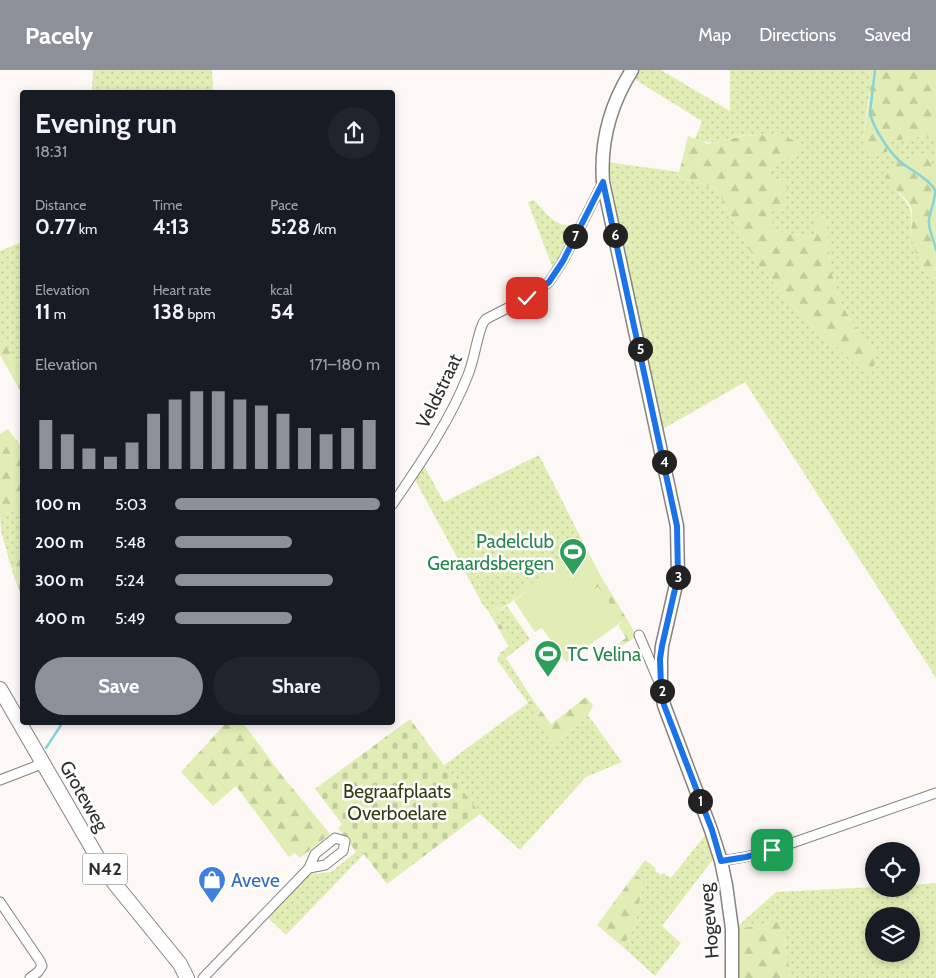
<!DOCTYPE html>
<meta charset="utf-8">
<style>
body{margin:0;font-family:Cabin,sans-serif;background:#20242c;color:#f1f3f6;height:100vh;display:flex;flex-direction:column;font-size:19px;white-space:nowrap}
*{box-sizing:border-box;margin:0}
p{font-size:16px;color:#9ea1a6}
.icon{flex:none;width:28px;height:28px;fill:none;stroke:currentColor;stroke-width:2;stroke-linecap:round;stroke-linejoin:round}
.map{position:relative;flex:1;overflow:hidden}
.panel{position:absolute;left:20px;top:20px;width:375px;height:635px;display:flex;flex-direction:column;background:#171b24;border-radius:5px;box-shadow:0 2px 8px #0003}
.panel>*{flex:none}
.fabs{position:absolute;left:865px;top:772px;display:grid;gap:10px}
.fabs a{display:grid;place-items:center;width:55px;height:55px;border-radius:50%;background:#171b24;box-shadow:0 2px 8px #0003;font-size:25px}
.pin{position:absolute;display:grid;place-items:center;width:42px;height:42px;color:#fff;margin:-21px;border-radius:10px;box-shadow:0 2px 8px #0006}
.km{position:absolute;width:25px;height:25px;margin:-12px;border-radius:50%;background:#222;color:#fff;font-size:14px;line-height:25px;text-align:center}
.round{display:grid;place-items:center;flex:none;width:52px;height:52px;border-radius:26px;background:#20242c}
.headline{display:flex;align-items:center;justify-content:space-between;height:85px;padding:0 15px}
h1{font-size:28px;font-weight:700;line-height:38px}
.figures{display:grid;grid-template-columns:repeat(3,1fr);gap:8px;height:85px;padding:5px 15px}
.figures div{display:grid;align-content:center}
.figures b{font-size:21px;font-weight:700}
.figures small{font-size:14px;font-weight:400}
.figures p{font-size:14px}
.chart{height:140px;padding:10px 15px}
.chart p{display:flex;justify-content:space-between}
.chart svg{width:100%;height:90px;margin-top:5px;stroke:#8c9099;stroke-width:6}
.cta{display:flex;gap:10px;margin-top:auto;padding:10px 15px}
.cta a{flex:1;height:58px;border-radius:30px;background:#8c9099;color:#fff;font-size:20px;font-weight:700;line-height:58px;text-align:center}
.cta a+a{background:#20242c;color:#f1f3f6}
ul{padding:0 15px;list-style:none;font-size:16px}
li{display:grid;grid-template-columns:80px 60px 1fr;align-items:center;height:38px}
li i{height:12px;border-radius:6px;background:#8c9099}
header{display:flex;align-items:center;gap:30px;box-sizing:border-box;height:70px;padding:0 25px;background:#8c9099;color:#fff}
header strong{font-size:24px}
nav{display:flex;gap:28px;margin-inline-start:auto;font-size:18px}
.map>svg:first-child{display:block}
.grass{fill:url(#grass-dots);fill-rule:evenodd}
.forest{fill:url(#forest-firs)}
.cemetery{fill:url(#cemetery-stones)}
.pitch{fill:#e1edb5}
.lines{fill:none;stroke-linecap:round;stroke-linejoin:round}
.stream{stroke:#87d4d9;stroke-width:2.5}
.street-casing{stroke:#868280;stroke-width:11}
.secondary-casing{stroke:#868280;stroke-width:15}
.primary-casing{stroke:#868280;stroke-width:16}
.street{stroke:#fff;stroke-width:9}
.secondary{stroke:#fff;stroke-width:12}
.primary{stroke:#fff;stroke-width:14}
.route-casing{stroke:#fff;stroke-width:10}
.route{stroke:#1a73e8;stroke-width:6}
.labels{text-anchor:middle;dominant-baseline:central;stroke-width:5;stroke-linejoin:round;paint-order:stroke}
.shield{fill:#fff;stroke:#6e6d6d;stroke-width:1}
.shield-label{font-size:18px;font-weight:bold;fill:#302f2e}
.street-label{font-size:19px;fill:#302f2e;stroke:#fff}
.leisure-label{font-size:19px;fill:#27864d;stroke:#fff;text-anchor:end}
.park-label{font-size:19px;fill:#353c11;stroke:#fff}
.shop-label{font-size:19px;fill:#366cbe;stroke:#fff;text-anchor:start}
</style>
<header>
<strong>Pacely</strong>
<nav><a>Map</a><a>Directions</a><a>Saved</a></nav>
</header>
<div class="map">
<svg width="936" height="908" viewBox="0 0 936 908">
<defs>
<pattern id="grass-dots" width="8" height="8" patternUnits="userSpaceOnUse" patternTransform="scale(1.25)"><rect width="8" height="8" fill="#e1edb5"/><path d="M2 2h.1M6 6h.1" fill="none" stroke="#c1cc9c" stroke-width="1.8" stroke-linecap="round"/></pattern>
<pattern id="forest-firs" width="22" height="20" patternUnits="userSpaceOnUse" patternTransform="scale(1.25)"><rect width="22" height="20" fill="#e1edb5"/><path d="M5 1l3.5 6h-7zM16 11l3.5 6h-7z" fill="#c1cc9c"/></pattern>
<pattern id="cemetery-stones" width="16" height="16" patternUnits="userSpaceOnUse" patternTransform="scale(1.25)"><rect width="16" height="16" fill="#e1edb5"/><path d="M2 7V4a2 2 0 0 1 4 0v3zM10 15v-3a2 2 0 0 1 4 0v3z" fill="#c1cc9c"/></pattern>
</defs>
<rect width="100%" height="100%" fill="#fdf8f6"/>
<g class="grass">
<polygon points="93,0 212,0 213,22 92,22"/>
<path d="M639,0H661L730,41V0H868L871,12L863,67L887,82V72L936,64V105L927,85L921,83L906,92L903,93L898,123C920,145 907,145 912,169C915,182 921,194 927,206L936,208V608L745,312L661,360L607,92L679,102L678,107L716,118L756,192L799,243L870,307L876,285C867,272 857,260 849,247C830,218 828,181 826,147L817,146V167L773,161L771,140L787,113L769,109C770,89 781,90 797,85C782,76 766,63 747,65C725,67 719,78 695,69L702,51L634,9Z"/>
<path d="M534,130C548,145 558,162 580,152L554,202L528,132Z"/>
<polygon points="22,172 22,306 4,272 0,274 0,181"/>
<polygon points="539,385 586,478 489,542 483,535 414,408 423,394 444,432"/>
<path d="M22,439V479C17,484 15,496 16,503L13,504L1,461L0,445Z"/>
<polygon points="507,536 530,569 506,588 533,630 529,633 553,675 588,645 622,692 586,707 520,780 480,744 443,696 528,633 497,590 500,583 513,574 494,544"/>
<polygon points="706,764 714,788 662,856 681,873 655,906 623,877 636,853 643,810 635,804 645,790 656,798 655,801 661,805 663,803 671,808"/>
<polygon points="360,779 364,784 286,865 268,848 309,804 331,802"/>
<path d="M936,813V908H791L781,851L738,859V856L776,822L874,817V819H911V815ZM874,846H911V884H874Z"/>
</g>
<g class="forest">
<path d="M868,0H936V64L887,72V82L871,84L863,80C862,54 875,26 868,0Z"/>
<path d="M747,65C762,66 792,63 799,76L797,85C781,90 769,90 769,109L787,113L786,139L771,140L773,161L816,167L817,146L826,147C828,181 830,218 849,247C857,260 867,272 877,285L870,308L799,243L756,192L716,118L678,107L688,66L708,74Z"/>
<polygon points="921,83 927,85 936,105 936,208 927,206 916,183 911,168 912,140 909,133 885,108 895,90 906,92"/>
<polygon points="4,271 22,306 22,324 0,285 0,274"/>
<polygon points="8,359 20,375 22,374 22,439 0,445 0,364"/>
<polygon points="22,479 22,527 13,504 16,503 16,489"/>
<polygon points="545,504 547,507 494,544 513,574 509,577 489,542"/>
<polygon points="602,508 637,566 608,585 606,582 626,568 618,555 623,552 598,517 569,538 564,532"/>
<polygon points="586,627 593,635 588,645 553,675 528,633 533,630 551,654"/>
<polygon points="226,653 243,653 280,703 330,764 300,788 295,783 289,787 236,716 213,736 181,702"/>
<polygon points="635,804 643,810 636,853 623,877 597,855"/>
<polygon points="781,851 791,908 738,908 738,859"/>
</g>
<polygon class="cemetery" points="410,649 480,744 387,814 360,779 356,782 338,758 342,754 315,719"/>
<polygon class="pitch" points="586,478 602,508 564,532 569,538 598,517 623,551 566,592 542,558 535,562 514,531 546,507 545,504"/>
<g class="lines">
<g class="stream">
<path d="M875,0L870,42C872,57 891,85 902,93C912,101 929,109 935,120C936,130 930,140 929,150C928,160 934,169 936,180"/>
<polyline points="46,678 63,652"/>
</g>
<defs>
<g id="street">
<path d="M392,435C420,394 450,351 468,305C475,288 476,269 483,253L486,249L527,228L549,212L563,191L603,112"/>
<polyline points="639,565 659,612"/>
<polyline points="0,710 44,693"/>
<polyline points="721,791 745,787 772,780 936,723"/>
<polyline points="0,832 40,891 42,896 38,902 30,908"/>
<polyline points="203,908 309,798 315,784 335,768 345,771 343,781 325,795 309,798"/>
</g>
<path id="secondary" d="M632,0C610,35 600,71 603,112L677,456L678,506L662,576L661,589V617L664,635L711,760L721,791L726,815L732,859V908"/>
<polyline id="primary" points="0,619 99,790 115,814 180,894 187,908"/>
</defs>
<use href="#street" class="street-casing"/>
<use href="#secondary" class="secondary-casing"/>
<use href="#primary" class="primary-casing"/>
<use href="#street" class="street"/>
<use href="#secondary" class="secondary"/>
<use href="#primary" class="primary"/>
</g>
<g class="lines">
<defs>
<polyline id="route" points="527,228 549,212 563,191 603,112 677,456 678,506 662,576 660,589 661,616 664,635 712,760 721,791 746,787 772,780"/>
</defs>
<use href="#route" class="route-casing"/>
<use href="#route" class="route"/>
</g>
<defs>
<symbol id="stadium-pin" viewBox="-11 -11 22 30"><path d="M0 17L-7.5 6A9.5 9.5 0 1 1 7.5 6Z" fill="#2e9e5b" stroke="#fff"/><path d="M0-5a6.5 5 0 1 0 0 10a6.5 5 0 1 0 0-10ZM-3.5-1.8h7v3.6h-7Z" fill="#fff"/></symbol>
<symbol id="shop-pin" viewBox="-11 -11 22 30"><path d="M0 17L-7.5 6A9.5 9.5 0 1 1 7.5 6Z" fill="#3f7fe0" stroke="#fff"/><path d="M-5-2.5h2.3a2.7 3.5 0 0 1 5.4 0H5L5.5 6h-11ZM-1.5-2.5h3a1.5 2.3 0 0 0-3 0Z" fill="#fff"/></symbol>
</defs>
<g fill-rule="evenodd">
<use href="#stadium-pin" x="557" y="466" width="32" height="43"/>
<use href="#stadium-pin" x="532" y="568" width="32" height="43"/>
<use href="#shop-pin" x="196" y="794" width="32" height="43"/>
</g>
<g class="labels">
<rect class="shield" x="82.5" y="783.5" width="45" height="31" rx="4"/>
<g class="shield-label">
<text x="105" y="799">N42</text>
</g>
<g class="street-label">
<text transform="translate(439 321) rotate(-64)">Veldstraat</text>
<text transform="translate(84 726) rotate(60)">Groteweg</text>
<text transform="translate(709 851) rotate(-95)">Hogeweg</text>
</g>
<g class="leisure-label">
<text x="554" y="471">Padelclub<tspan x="554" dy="22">Geraardsbergen</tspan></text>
<text x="567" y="584" text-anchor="start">TC Velina</text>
</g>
<g class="park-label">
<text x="397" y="721">Begraafplaats<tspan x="397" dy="22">Overboelare</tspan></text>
</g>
<g class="shop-label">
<text x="231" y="810">Aveve</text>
</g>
</g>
</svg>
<div class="fabs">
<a><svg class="icon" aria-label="locate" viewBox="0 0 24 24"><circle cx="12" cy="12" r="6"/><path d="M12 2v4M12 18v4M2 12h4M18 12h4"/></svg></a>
<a><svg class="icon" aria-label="layers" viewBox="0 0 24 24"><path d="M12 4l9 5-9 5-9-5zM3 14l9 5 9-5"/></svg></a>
</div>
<div class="pin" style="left:772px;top:780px;background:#1e9e55"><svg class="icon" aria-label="arrive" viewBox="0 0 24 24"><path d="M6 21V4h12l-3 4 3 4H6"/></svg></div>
<div class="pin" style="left:527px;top:228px;background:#d93025"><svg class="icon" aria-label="check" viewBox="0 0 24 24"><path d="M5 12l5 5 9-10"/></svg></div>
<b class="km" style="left:700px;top:731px">1</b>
<b class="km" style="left:662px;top:621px">2</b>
<b class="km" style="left:678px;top:507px">3</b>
<b class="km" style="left:664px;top:392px">4</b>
<b class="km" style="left:640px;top:279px">5</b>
<b class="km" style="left:615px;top:165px">6</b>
<b class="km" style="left:575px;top:166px">7</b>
<section class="panel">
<div class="headline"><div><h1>Evening run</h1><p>18:31</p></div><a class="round"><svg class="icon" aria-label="share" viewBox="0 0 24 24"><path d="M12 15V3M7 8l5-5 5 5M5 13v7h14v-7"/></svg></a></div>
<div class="figures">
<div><p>Distance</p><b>0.77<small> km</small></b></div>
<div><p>Time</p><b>4:13</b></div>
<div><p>Pace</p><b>5:28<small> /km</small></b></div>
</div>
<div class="figures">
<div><p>Elevation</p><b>11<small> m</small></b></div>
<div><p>Heart rate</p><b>138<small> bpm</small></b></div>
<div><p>kcal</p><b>54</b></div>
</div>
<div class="chart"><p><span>Elevation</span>171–180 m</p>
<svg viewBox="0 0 160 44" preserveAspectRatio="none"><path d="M5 44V20M15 44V27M25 44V34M35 44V38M45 44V31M55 44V17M65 44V10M75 44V6M85 44V6M95 44V10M105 44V13M115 44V17M125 44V24M135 44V27M145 44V24M155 44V20"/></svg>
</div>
<ul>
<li><b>100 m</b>5:03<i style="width:100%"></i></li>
<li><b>200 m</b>5:48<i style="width:57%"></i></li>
<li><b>300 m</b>5:24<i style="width:77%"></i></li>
<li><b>400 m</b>5:49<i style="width:57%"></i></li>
</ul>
<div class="cta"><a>Save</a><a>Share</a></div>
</section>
</div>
